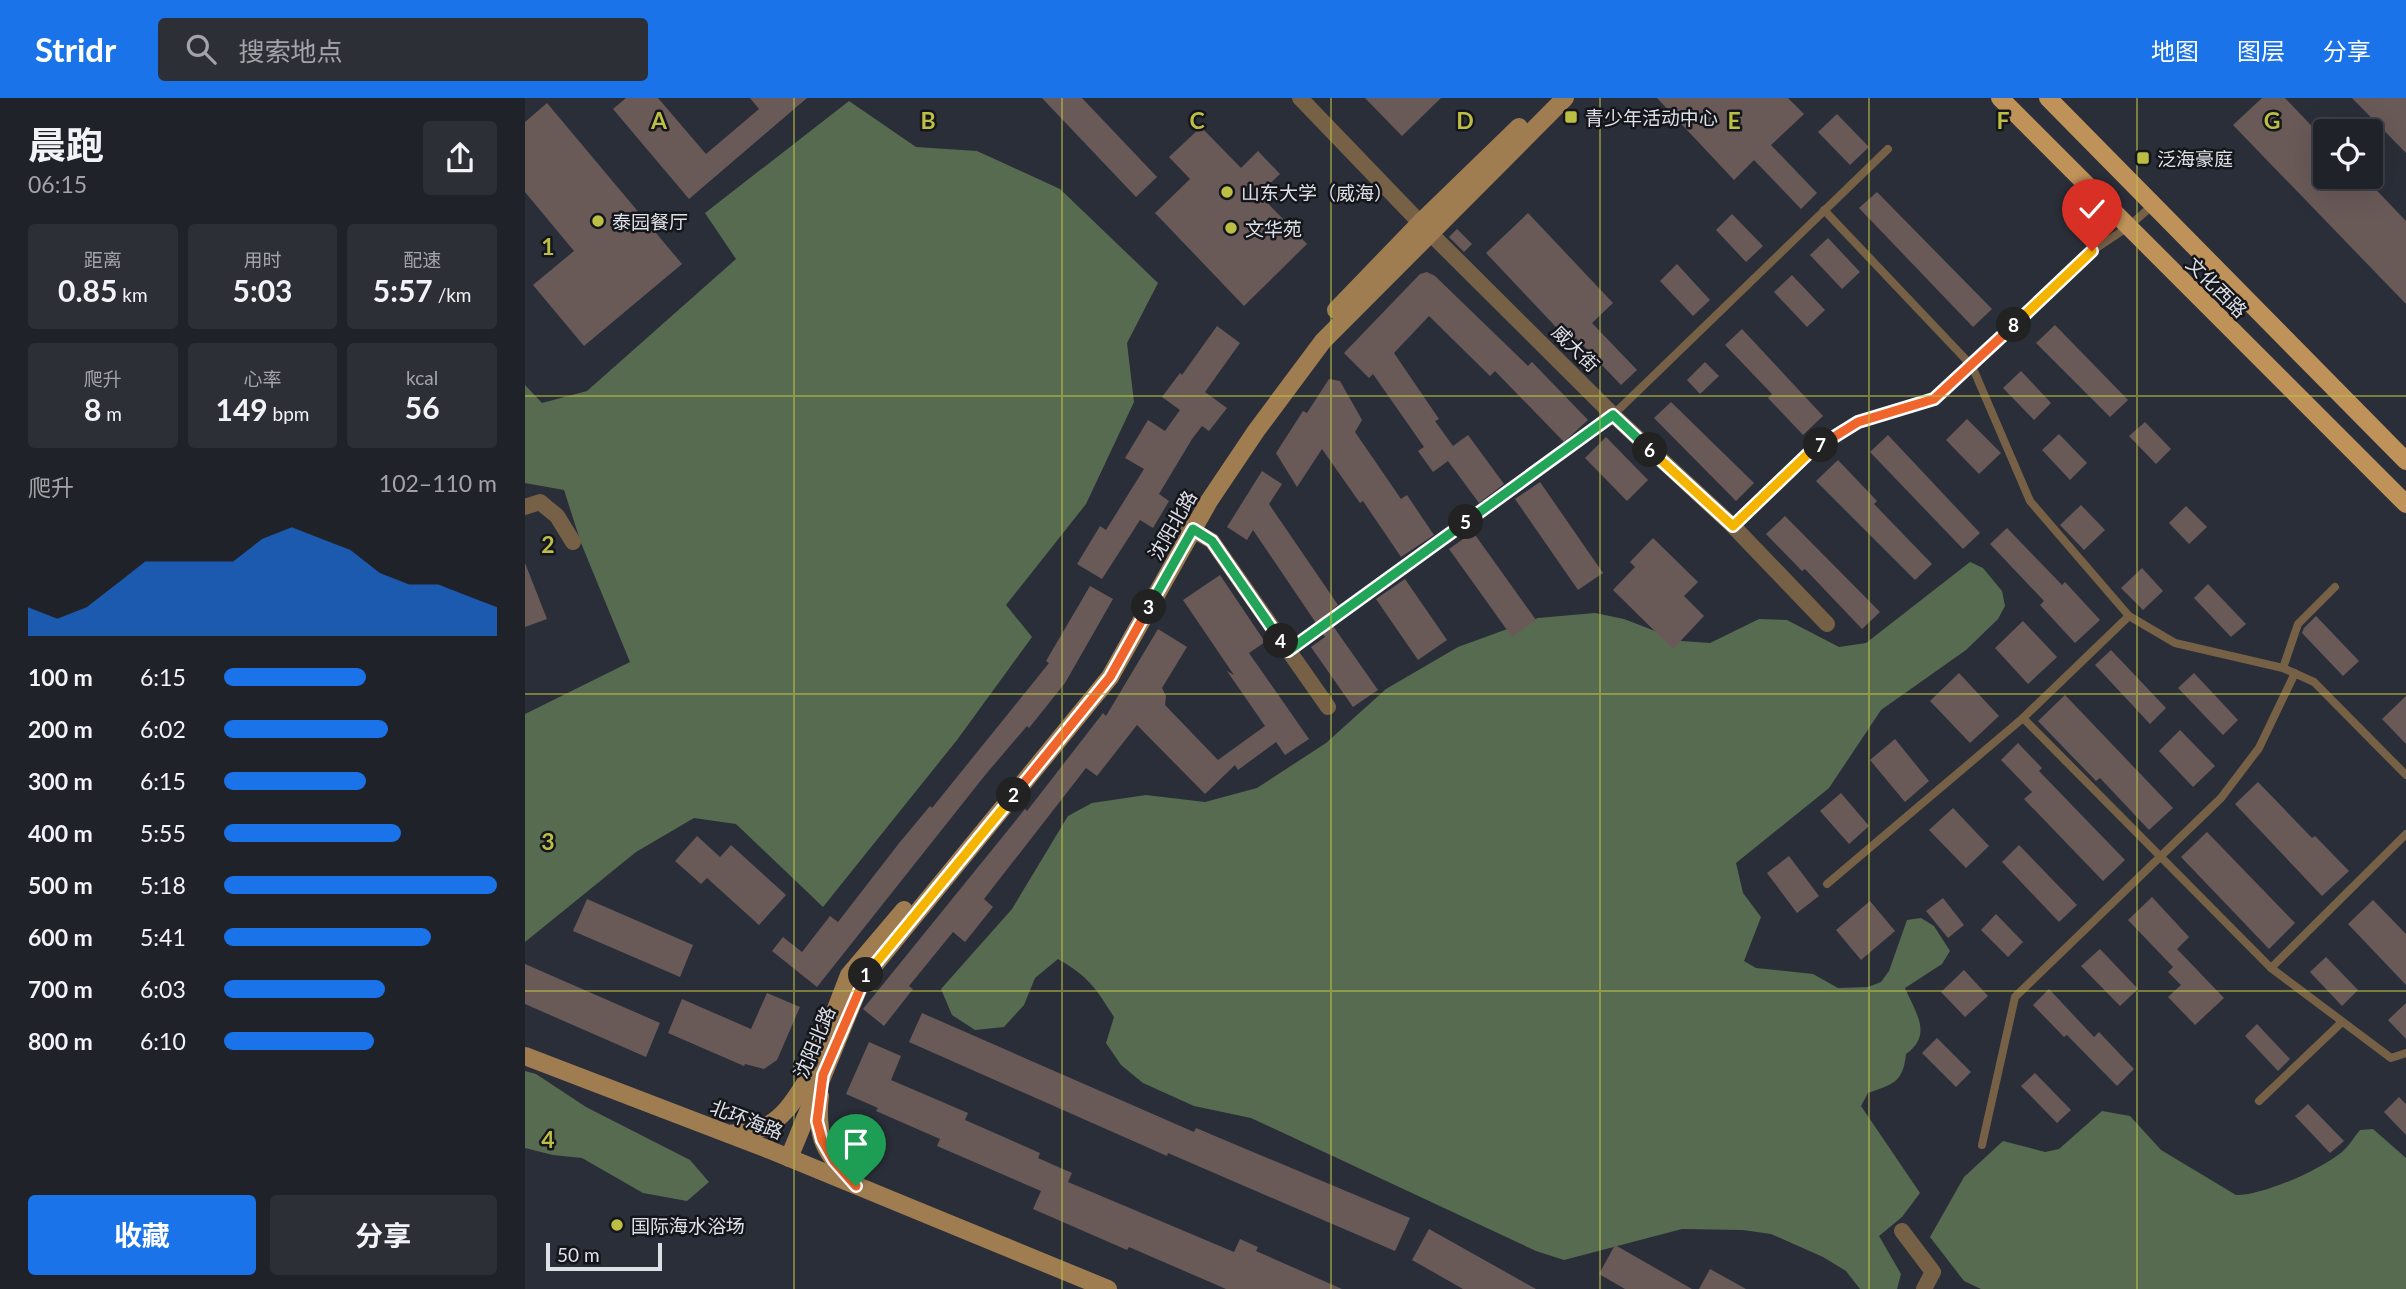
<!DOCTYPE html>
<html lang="zh">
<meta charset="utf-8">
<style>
body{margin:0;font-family:Lato,"Noto Sans SC",sans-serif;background:#2d2f36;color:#f1f3f6;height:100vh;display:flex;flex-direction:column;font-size:26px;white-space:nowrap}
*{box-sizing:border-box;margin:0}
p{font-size:23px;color:#a2a4a8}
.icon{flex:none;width:38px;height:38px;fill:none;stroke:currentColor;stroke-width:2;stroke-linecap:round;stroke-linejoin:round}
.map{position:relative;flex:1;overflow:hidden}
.sheet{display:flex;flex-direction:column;background:#20222a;width:525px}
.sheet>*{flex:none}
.buttons{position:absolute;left:1788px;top:21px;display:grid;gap:14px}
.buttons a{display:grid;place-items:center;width:70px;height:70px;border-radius:7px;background:#20222a;box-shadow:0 7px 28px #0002,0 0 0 2px #3d3f47;font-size:35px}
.scale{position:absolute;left:21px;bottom:18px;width:116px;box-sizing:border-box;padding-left:7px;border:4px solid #dee0e7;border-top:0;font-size:19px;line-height:24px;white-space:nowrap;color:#dee0e7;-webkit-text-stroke:5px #14161b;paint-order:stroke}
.pin{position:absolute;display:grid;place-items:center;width:60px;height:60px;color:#fff;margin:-72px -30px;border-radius:50% 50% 50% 0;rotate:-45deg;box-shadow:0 0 7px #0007}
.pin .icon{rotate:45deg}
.km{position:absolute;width:35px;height:35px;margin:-18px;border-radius:50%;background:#222;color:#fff;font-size:19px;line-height:35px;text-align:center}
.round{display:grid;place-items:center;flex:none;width:74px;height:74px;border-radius:7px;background:#2d2f36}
.summary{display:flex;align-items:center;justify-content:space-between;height:119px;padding:0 28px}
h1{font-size:38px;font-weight:700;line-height:52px}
.stats{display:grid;grid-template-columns:repeat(3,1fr);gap:10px;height:119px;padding:7px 28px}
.stats div{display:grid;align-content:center;border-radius:7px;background:#2d2f36;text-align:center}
.stats b{font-size:30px;font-weight:700}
.stats small{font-size:19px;font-weight:400}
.stats p{font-size:19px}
.chart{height:196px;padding:14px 28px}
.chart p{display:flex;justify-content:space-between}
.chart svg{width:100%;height:126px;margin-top:7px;fill:#1a73e8;opacity:.7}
.cta{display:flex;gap:14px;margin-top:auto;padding:14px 28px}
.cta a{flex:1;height:80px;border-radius:7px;background:#1a73e8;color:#fff;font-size:28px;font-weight:700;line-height:80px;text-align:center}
.cta a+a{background:#2d2f36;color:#f1f3f6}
ul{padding:0 28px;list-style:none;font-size:23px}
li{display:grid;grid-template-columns:112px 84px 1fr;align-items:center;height:52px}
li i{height:18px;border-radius:9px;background:#1a73e8}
header{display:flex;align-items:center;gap:42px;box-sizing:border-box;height:98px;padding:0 35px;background:#1a73e8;color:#fff}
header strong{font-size:33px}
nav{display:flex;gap:38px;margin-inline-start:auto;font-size:24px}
.search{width:490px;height:63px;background:#2d2f36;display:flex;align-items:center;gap:18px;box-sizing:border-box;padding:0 24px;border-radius:7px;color:#a2a4a8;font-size:26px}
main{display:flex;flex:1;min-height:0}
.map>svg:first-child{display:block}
.forest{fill:#576b50}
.building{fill:#695a58}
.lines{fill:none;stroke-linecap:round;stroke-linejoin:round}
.lane{stroke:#776146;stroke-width:8}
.street{stroke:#776146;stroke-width:16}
.secondary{stroke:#a07d51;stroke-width:18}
.primary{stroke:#bf9259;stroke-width:18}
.split-1-casing{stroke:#fff;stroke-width:14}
.split-2-casing{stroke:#fff;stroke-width:14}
.split-3-casing{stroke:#fff;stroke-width:14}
.split-4-casing{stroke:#fff;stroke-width:14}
.split-5-casing{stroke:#fff;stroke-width:14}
.split-6-casing{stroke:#fff;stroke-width:14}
.split-7-casing{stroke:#fff;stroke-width:14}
.split-8-casing{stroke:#fff;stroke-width:14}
.split-9-casing{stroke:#fff;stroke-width:14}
.split-1{stroke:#f0652b;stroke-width:9}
.split-2{stroke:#f5b400;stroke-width:9}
.split-3{stroke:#f0652b;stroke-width:9}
.split-4{stroke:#22a559;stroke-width:9}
.split-5{stroke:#22a559;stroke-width:9}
.split-6{stroke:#22a559;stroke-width:9}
.split-7{stroke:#f5b400;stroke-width:9}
.split-8{stroke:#f0652b;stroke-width:9}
.split-9{stroke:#f5b400;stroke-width:9}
.grid{fill:none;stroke:#bcbf44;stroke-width:2;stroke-opacity:0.55}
.poi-dot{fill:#bcbf44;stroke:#14161b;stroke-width:2.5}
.labels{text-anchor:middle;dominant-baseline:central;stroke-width:5;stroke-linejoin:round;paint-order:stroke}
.poi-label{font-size:19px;fill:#dee0e7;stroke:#14161b;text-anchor:start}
.street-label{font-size:19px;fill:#dee0e7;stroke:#14161b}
.grid-label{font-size:23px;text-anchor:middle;font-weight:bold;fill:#bcbf44;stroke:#14161b;stroke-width:5;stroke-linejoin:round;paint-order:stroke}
</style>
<header>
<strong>Stridr</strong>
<div class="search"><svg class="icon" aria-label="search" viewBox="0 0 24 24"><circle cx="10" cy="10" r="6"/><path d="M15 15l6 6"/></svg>搜索地点</div>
<nav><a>地图</a><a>图层</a><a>分享</a></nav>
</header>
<main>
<section class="sheet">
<div class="summary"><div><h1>晨跑</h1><p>06:15</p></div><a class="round"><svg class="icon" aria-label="share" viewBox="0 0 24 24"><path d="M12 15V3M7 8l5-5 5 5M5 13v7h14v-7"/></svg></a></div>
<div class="stats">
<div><p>距离</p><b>0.85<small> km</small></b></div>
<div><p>用时</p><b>5:03</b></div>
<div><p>配速</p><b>5:57<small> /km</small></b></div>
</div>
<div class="stats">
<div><p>爬升</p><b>8<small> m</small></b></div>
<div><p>心率</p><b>149<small> bpm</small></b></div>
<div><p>kcal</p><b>56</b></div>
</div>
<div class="chart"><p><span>爬升</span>102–110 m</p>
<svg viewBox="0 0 160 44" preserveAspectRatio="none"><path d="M0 44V34L10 38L20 34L30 26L40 18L50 18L60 18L70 18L80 10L90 6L100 10L110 14L120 22L130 26L140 26L150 30L160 34V44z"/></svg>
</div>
<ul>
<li><b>100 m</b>6:15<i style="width:52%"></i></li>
<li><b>200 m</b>6:02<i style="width:60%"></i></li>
<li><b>300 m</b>6:15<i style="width:52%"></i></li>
<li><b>400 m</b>5:55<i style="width:65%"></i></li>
<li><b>500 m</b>5:18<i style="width:100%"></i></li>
<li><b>600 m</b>5:41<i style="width:76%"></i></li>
<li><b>700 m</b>6:03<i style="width:59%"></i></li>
<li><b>800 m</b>6:10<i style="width:55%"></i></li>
</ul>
<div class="cta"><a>收藏</a><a>分享</a></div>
</section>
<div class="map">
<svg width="1881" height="1191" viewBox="0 0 1881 1191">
<rect width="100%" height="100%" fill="#2a2e38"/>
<g class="forest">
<polygon points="324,3 391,49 452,53 535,91 633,185 602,245 609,304 561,406 481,507 507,539 432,642 298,809 211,726 169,720 111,754 0,844 0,616 105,564 56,445 39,392 0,385 0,287 17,305 62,293 211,161 180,115"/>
<path d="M1445,464L1458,470L1477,493L1480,508L1473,521L1441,552L1356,612L1304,690L1211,765L1218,795L1236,819L1219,863L1231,870L1288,876L1313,890L1343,889L1356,884L1364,873L1382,822L1396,820L1409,828L1425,853L1417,866L1380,890C1391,916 1408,936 1381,956C1378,985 1368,986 1343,995L1336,1008L1395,1095L1377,1119L1354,1138L1376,1176L1372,1191H1335L1321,1173L1298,1159L1246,1136L1218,1132L1157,1131L1039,1162L1011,1153L726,1020L669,1008L618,985L596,967L581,945L589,919C570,889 564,879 533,861L510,880L499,907L479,929L450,932L427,917L416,891L487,811L543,718L567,705L621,697L680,704L732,690L801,645L861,591L933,549L1013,520L1070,515L1099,521L1156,543L1185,545L1234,521L1262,522L1314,549L1341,545Z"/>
<polygon points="0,973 11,976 61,1009 165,1062 184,1084 162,1103 118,1095 57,1060 28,1057 0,1050"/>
<path d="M1577,1013L1605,1018L1636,1052L1711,1097C1737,1098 1797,1071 1817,1054C1824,1048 1829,1039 1835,1032L1848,1031L1881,1060V1191H1456L1439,1183L1405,1139L1439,1079L1478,1043L1520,1054L1534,1051Z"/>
</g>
<g class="building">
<polygon points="101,0 133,0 181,56 234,11 225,0 282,0 164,101 88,11"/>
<polygon points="517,0 557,0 632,79 611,99"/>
<polygon points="840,0 916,0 877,38"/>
<polygon points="1132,0 1263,0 1279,16 1246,47 1292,95 1276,111 1229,62 1209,82"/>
<polygon points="1737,0 1760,0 1801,43 1801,79 1839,79 1881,123 1881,206 1708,27"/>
<polygon points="1827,0 1881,0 1881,55"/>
<polygon points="22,5 157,166 59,248 8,187 49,153 0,94 0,24"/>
<polygon points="1312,16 1344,49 1325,67 1293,34"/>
<polygon points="676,29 716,70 733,53 755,76 734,96 782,146 719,208 630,115 665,81 644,59"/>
<polygon points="1352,94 1467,211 1448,229 1334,110"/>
<polygon points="1003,115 1088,205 1067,225 1112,272 1096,287 1051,240 1046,245 961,155"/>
<polygon points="1207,116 1238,148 1221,164 1191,132"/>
<polygon points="932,131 947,146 939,154 924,139"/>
<polygon points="1303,140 1335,174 1317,191 1285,157"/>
<polygon points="1152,166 1185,202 1168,218 1135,183"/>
<polygon points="902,174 910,178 1003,268 1007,264 1063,322 1039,344 970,273 965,278 904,218 869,255 914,321 910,323 928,348 943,337 979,386 954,405 923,363 908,374 893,353 899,349 848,276 844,280 819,255 895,176"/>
<polygon points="1267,177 1300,212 1282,229 1249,194"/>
<polygon points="1530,227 1603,302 1585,319 1511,245"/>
<polygon points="692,228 715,245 680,294 702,310 684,333 677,328 667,341 634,396 644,403 628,430 615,422 577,481 552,466 575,428 581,432 619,371 600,360 623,322 640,333 655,312 637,299 655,275 657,277"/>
<polygon points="1217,231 1298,318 1278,337 1243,300 1247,296 1200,247"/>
<polygon points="1180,264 1194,278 1175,296 1162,282"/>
<polygon points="1496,273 1526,305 1509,322 1478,290"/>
<polygon points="804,281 815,283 837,322 830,334 876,401 882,397 909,437 876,459 838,403 835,405 797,351 772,389 751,355 778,313 782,315"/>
<polygon points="1146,304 1229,385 1211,403 1129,320"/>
<polygon points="1442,321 1476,355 1454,376 1421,342"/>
<polygon points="1620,324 1646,351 1631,366 1604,338"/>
<polygon points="1534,336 1562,365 1545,382 1517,352"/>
<polygon points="1363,337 1455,435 1438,451 1345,354"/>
<polygon points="1081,339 1123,382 1102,403 1060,360"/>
<polygon points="1313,362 1352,403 1349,406 1407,466 1390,482 1291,383"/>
<polygon points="737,373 757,386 744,406 813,507 791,525 728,432 722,442 702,429"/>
<polygon points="1015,384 1078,475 1053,492 990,401"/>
<polygon points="1556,407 1580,432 1559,452 1535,427"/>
<polygon points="1661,408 1682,429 1664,446 1644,425"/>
<polygon points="1260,418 1355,514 1337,531 1280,471 1277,473 1241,436"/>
<polygon points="1482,430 1537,487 1540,484 1575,522 1550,545 1515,507 1519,503 1465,446"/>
<polygon points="948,434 1011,522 987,539 924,451"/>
<polygon points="1128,440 1173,484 1159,498 1179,518 1148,551 1088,492 1110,469 1105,464"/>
<polygon points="0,465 22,521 0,529"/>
<polygon points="1617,470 1638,493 1618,512 1596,490"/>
<polygon points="695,477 740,544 724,555 784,641 760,657 751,644 713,672 710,667 680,696 612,627 572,678 561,670 459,801 468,809 440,844 428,834 384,888 388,891 359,928 338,911 500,711 502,713 578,615 581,618 633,531 662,549 637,590 641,598 640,607 693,662 740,628 702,573 709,577 658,502"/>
<polygon points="880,481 922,542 893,562 851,501"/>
<polygon points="1683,486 1721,526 1706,539 1669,500"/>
<polygon points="565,488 588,501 540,585 504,630 502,628 461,676 292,889 247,853 258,839 277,854 305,818 313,824 375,744 405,708 407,710 524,565 521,563"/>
<polygon points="1791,518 1834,563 1818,578 1777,535 1779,530"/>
<polygon points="1498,523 1532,559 1503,586 1470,550"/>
<polygon points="808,528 853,592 828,609 786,549 800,539 798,536"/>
<polygon points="1586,552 1641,610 1625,626 1570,567"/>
<polygon points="1434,575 1474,618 1445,645 1405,603"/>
<polygon points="1669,575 1713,622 1698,637 1653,590"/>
<polygon points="1540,597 1648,710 1624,732 1575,680 1571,683 1513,623"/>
<polygon points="1881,598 1881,646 1857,621"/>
<polygon points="1655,632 1690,668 1668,689 1634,653"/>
<polygon points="1370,641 1404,683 1380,704 1345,662"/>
<polygon points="1493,645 1517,670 1514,673 1600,762 1578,783 1499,701 1507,694 1476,662"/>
<polygon points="1733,684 1787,740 1790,738 1824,773 1797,798 1710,706"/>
<polygon points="1316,695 1344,728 1324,746 1295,713"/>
<polygon points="1428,710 1464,748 1441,770 1404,732"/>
<polygon points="1682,734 1770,825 1744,851 1656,759"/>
<polygon points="172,738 195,759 206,747 261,797 234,827 182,780 176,786 150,763"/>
<polygon points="1494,747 1552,807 1534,824 1477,764"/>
<polygon points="1264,758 1294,798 1272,815 1242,775"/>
<polygon points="1627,799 1664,839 1652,851 1699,900 1670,927 1643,899 1656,887 1643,874 1648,869 1603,822"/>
<polygon points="1418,800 1439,827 1423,840 1401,813"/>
<polygon points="62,801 168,847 155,879 48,833"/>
<polygon points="1848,802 1881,836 1881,887 1823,826"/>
<polygon points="1345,803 1370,833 1336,862 1311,832"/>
<polygon points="1471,816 1498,844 1483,859 1456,832"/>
<polygon points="1575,851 1613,891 1595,908 1556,868"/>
<polygon points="1801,859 1833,892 1817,908 1785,874"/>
<polygon points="0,866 135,925 121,959 0,906"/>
<polygon points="1439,872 1463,898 1440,919 1416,894"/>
<polygon points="1524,891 1569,939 1574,934 1609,971 1592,988 1542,937 1539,939 1508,907"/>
<polygon points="242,895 275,909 252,962 239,971 220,966 219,968 143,935 157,901 226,931"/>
<polygon points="1881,905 1881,941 1863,922"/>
<polygon points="397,915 669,1034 671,1030 885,1120 870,1153 643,1055 642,1058 384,944"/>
<polygon points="1732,926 1765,961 1753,973 1720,938"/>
<polygon points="1412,940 1446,974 1431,989 1397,955"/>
<polygon points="344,944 376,958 366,982 443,1015 440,1022 515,1055 513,1060 547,1075 543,1084 709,1154 715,1141 733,1149 731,1153 817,1191 701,1191 604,1149 602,1152 508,1111 516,1093 412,1048 415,1041 351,1013 353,1010 321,996"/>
<polygon points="1510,975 1546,1012 1532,1025 1496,988"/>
<polygon points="1874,999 1881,1006 1881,1037 1859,1014"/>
<polygon points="1783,1006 1819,1043 1805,1055 1770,1018"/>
<polygon points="904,1131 1011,1191 938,1191 887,1162"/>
<polygon points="1090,1147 1167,1191 1100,1191 1074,1176"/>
<polygon points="1185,1171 1221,1191 1174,1191"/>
</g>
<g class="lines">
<g class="lane">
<polyline points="1299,112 1447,268 1505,403 1604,518 1650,545 1758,570 1789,584 1881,677"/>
<polyline points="1208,428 1287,352 1333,324 1409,301 1567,153 1603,129 1629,106"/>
<polyline points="763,553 1088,317 1363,51"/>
<polyline points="1758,570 1773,526 1810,489"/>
<polyline points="1498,620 1746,870 1866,960 1881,955"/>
<polyline points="1302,786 1498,620 1604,518"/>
<polyline points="1746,870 1881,736"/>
<polyline points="1734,1003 1816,925"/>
<polyline points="1457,1047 1490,899 1696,700 1734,650 1770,575"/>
</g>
<g class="street">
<polyline points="775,0 904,134 1088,317 1208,428 1302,526"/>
<polyline points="0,409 15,404 32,418 48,444"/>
<polyline points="659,427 687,443 803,609"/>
<polyline points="1377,1133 1408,1174 1399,1191"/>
</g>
<g class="secondary">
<polyline points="811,212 895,125 994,29"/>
<polyline points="294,955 324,877 379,812"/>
<polyline points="0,958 245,1052 583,1191"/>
<path d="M295,998C290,1040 300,1054 328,1084"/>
<path d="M204,1036C214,1034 228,1034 237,1030C261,1020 273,996 286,976"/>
<polyline points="264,1060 337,882 585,579 684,403 731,333 798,243 1040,0"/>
</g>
<g class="primary">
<polyline points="1475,0 1881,406"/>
<polyline points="1523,0 1881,363"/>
</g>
</g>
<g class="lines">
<defs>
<polyline id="split-1" points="331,1088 309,1063 297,1042 292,1023 298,977 341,877"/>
<polyline id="split-2" points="341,877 489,697"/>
<polyline id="split-3" points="489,697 585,579 624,509"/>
<polyline id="split-4" points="624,509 668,431 687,443 756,543"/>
<polyline id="split-5" points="756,543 763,553 941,424"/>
<polyline id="split-6" points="941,424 1088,317 1125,352"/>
<polyline id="split-7" points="1125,352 1208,428 1287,352 1296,347"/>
<polyline id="split-8" points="1296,347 1333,324 1409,301 1489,227"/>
<polyline id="split-9" points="1489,227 1567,153"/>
</defs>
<use href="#split-1" class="split-1-casing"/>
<use href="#split-2" class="split-2-casing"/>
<use href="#split-3" class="split-3-casing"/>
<use href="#split-4" class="split-4-casing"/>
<use href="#split-5" class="split-5-casing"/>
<use href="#split-6" class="split-6-casing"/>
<use href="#split-7" class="split-7-casing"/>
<use href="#split-8" class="split-8-casing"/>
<use href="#split-9" class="split-9-casing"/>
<use href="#split-1" class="split-1"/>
<use href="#split-2" class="split-2"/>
<use href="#split-3" class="split-3"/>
<use href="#split-4" class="split-4"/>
<use href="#split-5" class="split-5"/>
<use href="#split-6" class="split-6"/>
<use href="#split-7" class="split-7"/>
<use href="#split-8" class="split-8"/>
<use href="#split-9" class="split-9"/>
</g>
<path class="grid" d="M269,0V1191M537,0V1191M806,0V1191M1075,0V1191M1344,0V1191M1612,0V1191M0,298H1881M0,596H1881M0,893H1881"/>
<g class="poi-dot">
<rect x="1039" y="12" width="14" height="14" rx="3.5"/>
<rect x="1611" y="53" width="14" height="14" rx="3.5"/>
<circle cx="702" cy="94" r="7"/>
<circle cx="73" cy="123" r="7"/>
<circle cx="706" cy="130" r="7"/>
<circle cx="92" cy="1127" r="7"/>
</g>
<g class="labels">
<g class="poi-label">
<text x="1060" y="19">青少年活动中心</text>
<text x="1632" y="60">泛海豪庭</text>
<text x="716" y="94">山东大学（威海）</text>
<text x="87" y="123">泰园餐厅</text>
<text x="720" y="130">文华苑</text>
<text x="106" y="1127">国际海水浴场</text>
</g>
<g class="street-label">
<text transform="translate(1692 189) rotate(45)">文化西路</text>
<text transform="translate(1051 250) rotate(45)">威大街</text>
<text transform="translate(647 427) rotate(-60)">沈阳北路</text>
<text transform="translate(289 944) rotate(-67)">沈阳北路</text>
<text transform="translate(222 1021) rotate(21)">北环海路</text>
</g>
</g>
<g class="grid-label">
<text x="134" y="31">A</text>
<text x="403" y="31">B</text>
<text x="672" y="31">C</text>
<text x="940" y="31">D</text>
<text x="1209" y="31">E</text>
<text x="1478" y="31">F</text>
<text x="1747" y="31">G</text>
<text x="23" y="157">1</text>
<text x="23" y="455">2</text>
<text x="23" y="752">3</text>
<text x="23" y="1050">4</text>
</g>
</svg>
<div class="buttons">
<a><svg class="icon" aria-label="locate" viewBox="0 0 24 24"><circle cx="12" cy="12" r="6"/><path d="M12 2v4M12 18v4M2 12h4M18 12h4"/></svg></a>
</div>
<div class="scale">50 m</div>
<div class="pin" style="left:331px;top:1088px;background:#1e9e55"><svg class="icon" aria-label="arrive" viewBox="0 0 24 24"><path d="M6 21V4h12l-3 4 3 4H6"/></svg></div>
<div class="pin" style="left:1567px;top:153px;background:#d93025"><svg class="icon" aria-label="check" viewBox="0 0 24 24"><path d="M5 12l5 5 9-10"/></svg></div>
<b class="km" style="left:341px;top:877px">1</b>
<b class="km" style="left:489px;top:697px">2</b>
<b class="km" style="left:624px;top:509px">3</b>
<b class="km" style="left:756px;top:543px">4</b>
<b class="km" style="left:941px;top:424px">5</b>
<b class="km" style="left:1125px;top:352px">6</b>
<b class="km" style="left:1296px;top:347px">7</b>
<b class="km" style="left:1489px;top:227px">8</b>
</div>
</main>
